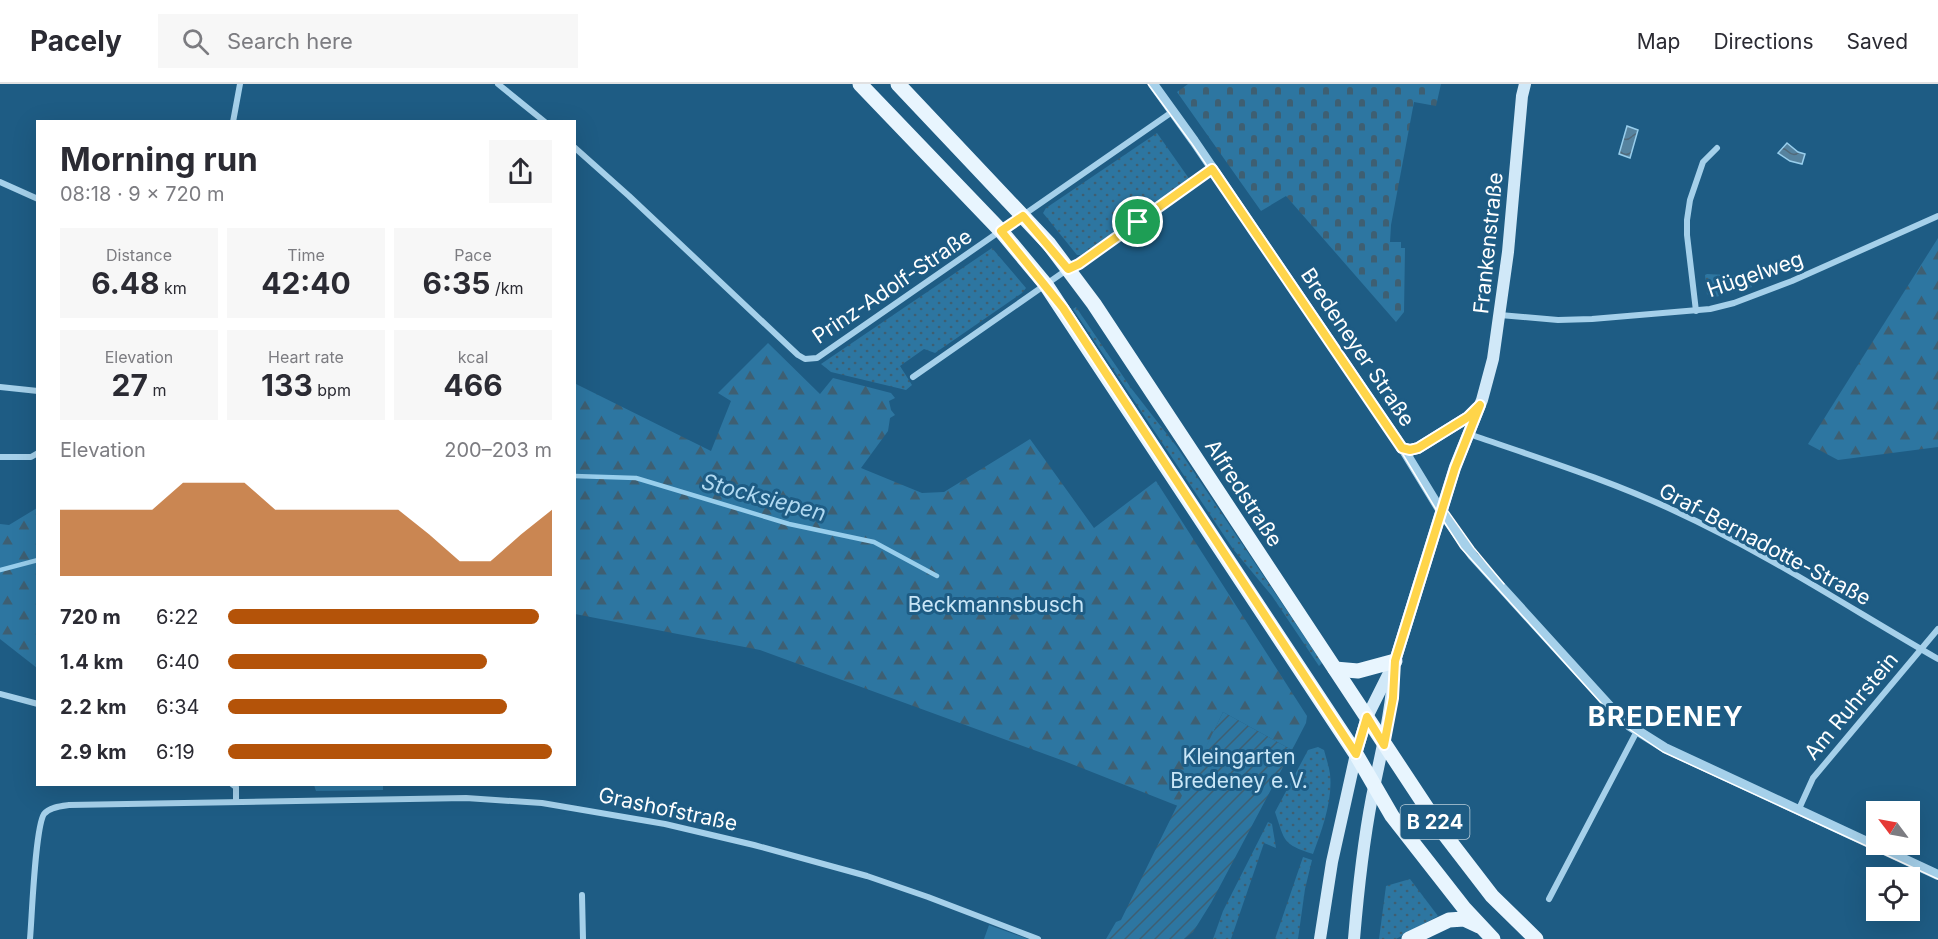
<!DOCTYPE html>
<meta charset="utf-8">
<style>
body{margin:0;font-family:Inter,sans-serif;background:#f7f7f7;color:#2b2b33;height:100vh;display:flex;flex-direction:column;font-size:22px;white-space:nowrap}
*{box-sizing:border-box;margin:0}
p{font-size:20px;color:#7c7c81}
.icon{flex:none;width:33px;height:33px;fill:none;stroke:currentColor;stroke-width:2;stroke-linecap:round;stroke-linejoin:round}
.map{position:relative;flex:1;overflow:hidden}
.side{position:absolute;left:36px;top:36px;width:540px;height:666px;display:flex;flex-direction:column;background:#fff;border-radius:0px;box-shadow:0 6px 24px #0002}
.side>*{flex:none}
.needle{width:39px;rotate:302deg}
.fabs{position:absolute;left:1866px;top:717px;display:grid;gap:12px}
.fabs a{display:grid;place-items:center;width:54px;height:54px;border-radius:0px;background:#fff;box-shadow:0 6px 24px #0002;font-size:30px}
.pin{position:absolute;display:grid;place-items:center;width:51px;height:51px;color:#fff;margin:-26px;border:3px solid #fff;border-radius:50%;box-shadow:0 2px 6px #0007}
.round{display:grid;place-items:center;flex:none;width:63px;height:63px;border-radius:0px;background:#f7f7f7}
.summary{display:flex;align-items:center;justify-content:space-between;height:102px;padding:0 24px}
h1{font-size:33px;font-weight:700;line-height:45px}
.figures{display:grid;grid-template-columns:repeat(3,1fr);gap:9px;height:102px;padding:6px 24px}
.figures div{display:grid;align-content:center;border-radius:0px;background:#f7f7f7;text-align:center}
.figures b{font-size:30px;font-weight:700}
.figures small{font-size:16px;font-weight:400}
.figures p{font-size:16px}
.chart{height:168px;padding:12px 24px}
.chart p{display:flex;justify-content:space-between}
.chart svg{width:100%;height:108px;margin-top:6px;fill:#b45309;opacity:.7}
ul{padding:0 24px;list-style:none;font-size:20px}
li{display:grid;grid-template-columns:96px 72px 1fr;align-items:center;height:45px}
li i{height:15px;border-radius:8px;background:#b45309}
header{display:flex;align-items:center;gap:36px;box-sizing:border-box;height:84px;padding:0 30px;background:#fff;border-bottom:2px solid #e1e1e2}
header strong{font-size:28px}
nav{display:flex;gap:33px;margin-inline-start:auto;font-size:21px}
.search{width:420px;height:54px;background:#f7f7f7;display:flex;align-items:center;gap:15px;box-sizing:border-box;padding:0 21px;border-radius:0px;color:#7c7c81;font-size:22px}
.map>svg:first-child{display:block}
.grass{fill:url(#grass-dots)}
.forest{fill:url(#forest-firs)}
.cemetery{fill:url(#cemetery-stones)}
.park{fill:#2d76a1}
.garden{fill:url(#garden-furrows)}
.water{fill:url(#water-waves);stroke:#98ceec;stroke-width:1.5}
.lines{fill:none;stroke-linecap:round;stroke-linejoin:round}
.stream{stroke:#98ceec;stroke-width:4.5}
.minor{stroke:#a5d0ea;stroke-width:6}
.tertiary{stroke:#a5d0ea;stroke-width:10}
.secondary{stroke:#d0e8f8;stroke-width:12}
.primary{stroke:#e8f5fe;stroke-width:15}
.tram{stroke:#fff;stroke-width:1.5}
.route-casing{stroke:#fff;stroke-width:12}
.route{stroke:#ffd54a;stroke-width:8}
.labels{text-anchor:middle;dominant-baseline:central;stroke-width:6;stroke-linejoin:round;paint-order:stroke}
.shield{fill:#1e5c84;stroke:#bcceda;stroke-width:1.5}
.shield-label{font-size:20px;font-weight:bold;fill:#fff}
.street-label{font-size:21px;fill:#fff;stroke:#1e5c84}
.park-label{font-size:21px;fill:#c9e6f7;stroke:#1e5c84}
.water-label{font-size:22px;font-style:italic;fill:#b0d9f1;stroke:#1e5c84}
.district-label{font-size:27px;font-weight:bold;letter-spacing:1.5px;fill:#fff;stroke:#1e5c84}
</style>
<header>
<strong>Pacely</strong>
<div class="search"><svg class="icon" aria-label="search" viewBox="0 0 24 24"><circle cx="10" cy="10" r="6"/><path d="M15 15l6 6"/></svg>Search here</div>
<nav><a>Map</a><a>Directions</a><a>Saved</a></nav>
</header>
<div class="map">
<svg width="1938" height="855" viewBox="0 0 1938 855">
<defs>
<pattern id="grass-dots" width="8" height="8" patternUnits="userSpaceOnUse" patternTransform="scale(1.5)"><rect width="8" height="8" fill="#2d76a1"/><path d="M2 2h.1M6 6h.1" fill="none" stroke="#3e5f72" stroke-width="1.8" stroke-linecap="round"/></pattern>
<pattern id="forest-firs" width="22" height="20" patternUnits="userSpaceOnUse" patternTransform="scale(1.5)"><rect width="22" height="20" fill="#2d76a1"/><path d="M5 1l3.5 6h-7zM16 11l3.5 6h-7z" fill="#3e5f72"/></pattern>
<pattern id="cemetery-stones" width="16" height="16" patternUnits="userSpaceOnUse" patternTransform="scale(1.5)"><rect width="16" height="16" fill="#2d76a1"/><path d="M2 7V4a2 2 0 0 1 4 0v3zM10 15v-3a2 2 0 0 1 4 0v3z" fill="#3e5f72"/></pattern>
<pattern id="garden-furrows" width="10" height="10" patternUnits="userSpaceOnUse" patternTransform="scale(1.5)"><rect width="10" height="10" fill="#2d76a1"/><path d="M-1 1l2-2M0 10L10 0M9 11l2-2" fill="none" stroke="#3e5f72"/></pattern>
<pattern id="water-waves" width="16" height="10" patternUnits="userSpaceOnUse" patternTransform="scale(1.5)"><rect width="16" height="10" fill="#56839f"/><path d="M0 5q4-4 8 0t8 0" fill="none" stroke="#526a7a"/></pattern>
</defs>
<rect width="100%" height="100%" fill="#1e5c84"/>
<g class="grass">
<polygon points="1157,49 1190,96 1081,171 1077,171 1043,129 1046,124"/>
<polygon points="992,164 1026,204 1022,209 935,269 924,265 900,282 912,301 906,306 831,288 821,280"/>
<polygon points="1707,190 1746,192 1752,203 1712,214 1707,210 1705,191"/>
<polygon points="1076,223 1131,304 1177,363 1322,579 1319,582 1272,512 1233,465 1073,225"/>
<path d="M1318,663L1324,666C1326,674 1329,682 1330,690C1333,716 1322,746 1313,770C1282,760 1285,757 1275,728L1308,666Z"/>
<polygon points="1268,738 1272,740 1276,764 1264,759 1231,855 1213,855 1223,827"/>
<polygon points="1303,773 1312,776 1305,805 1298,855 1275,855"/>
<polygon points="1410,795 1438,832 1396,855 1379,855 1386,802"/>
</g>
<g class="forest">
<polygon points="1938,154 1938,363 1838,376 1808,360"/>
<polygon points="768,259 820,310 833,294 891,309 895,314 889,317 891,326 895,331 890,334 888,347 861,384 922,409 944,408 1030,355 1094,444 1156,397 1307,632 1306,639 1292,666 1223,628 1178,722 1064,677 760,566 575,530 574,299 711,367 731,317 718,309"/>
<polygon points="37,424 37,584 0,555 0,440 9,441"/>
<polygon points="314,701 383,701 383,706 316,707"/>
</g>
<polygon class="cemetery" points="1188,0 1441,0 1436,22 1414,18 1391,141 1390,158 1401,158 1401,164 1405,164 1404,228 1396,238 1286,112 1261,127 1177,8"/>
<polygon class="park" points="989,841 1028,855 984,855"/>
<polygon class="garden" points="1223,628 1292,666 1211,819 1193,848 1184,855 1106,855 1116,838 1121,836"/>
<g class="water">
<polygon points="1627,42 1638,46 1630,74 1619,70"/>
<polygon points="1787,59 1798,68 1805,70 1802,80 1790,77 1778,69"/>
</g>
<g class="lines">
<g class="stream">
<polyline points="574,392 636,394 789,440 874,458 937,492"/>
<polyline points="0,486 38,476"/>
</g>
<g class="minor">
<polyline points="498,0 545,38"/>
<polyline points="233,38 240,0"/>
<polyline points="574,63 629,112 798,271 805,275 817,274 1172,28"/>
<polyline points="0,98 38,115"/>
<polyline points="1696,227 1687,151 1687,136 1690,116 1703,78 1717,64"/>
<polyline points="1500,231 1558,236 1592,235 1710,225 1734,219 1792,197 1938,132"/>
<polyline points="913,293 1068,185 1079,180 1212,85"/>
<polyline points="0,303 38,307"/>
<path d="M1469,350C1538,374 1609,396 1675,427C1766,469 1851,525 1938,575"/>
<polyline points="0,373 31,373 38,369"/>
<polyline points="0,610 38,620"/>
<polyline points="232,700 236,703 236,717"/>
<polyline points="1798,727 1813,694 1938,545"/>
<polyline points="582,811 583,855"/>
<polyline points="1549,815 1637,647"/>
<path d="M30,855C32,833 35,744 44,730C49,723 61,722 69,721L466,714L542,719L665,740L754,761L867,792L928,813L1038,855"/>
</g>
<polyline class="tertiary" points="1153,0 1194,57 1397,355 1441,427 1473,472 1614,627 1630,642 1665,664 1938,791"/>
<g class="secondary">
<polyline points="1402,364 1410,366 1418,364 1468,333 1477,324"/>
<polyline points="1320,855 1332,778 1356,670 1367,633 1395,577 1455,383 1482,316 1493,275 1508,168 1522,12 1525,0"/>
<path d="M1354,855C1358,807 1363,760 1372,713C1381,668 1392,627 1394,581"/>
</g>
<g class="primary">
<polyline points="860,0 1001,147 1046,201 1356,670 1392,732 1464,824 1493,855"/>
<polyline points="898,0 1049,160 1094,220 1442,747 1492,812 1536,855"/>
<polyline points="1335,585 1358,587 1395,577"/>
<polyline points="1409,855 1449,836 1464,835 1479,842"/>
</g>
<g class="tram">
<polyline points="1148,0 1192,60 1393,354 1437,427 1461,464 1611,630 1629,645 1663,668 1938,795"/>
<polyline points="1440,416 1474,464 1504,500"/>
</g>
</g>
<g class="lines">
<defs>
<polygon id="route" points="1212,85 1402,364 1410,366 1418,364 1468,333 1480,321 1455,384 1395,577 1393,614 1384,661 1367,633 1356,670 1063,224 1001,147 1023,132 1068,185 1079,180"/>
</defs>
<use href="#route" class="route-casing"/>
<use href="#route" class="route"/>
</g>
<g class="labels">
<rect class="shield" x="1400.5" y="721" width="69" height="34" rx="4.5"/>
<g class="shield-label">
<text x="1435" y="738">B 224</text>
</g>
<g class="street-label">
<text transform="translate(1488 159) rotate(-84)">Frankenstraße</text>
<text transform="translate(1755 190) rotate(-19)">Hügelweg</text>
<text transform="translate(892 202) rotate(-34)">Prinz-Adolf-Straße</text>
<text transform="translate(1358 263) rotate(56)">Bredeneyer Straße</text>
<text transform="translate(1244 409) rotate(57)">Alfredstraße</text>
<text transform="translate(1765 460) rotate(28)">Graf-Bernadotte-Straße</text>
<text transform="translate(1851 622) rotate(-50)">Am Ruhrstein</text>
<text transform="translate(668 725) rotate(12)">Grashofstraße</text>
</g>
<g class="park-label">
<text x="996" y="520">Beckmannsbusch</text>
<text x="1239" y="672">Kleingarten<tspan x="1239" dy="24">Bredeney e.V.</tspan></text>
</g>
<g class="water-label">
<text transform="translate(764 413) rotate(15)">Stocksiepen</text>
</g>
<g class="district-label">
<text x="1666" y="632">BREDENEY</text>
</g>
</g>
</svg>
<div class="fabs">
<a><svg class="needle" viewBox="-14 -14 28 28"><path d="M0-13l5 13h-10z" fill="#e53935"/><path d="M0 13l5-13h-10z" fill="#7c7c81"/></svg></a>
<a><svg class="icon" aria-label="locate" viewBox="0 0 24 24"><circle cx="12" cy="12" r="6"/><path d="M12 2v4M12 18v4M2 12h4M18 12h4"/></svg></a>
</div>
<div class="pin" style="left:1138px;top:138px;background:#1e9e55"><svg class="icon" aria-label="arrive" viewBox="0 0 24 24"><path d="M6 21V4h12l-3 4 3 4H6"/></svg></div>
<section class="side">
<div class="summary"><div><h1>Morning run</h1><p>08:18 · 9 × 720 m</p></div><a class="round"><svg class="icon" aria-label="share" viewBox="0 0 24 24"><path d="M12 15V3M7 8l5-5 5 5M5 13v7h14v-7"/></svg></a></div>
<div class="figures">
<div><p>Distance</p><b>6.48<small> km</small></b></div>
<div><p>Time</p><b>42:40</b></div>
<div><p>Pace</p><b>6:35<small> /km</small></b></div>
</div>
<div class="figures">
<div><p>Elevation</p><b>27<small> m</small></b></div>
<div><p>Heart rate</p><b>133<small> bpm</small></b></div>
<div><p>kcal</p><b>466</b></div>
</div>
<div class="chart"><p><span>Elevation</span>200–203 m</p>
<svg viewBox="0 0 160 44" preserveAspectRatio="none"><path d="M0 44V17L10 17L20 17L30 17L40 6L50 6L60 6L70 17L80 17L90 17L100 17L110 17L120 27L130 38L140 38L150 27L160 17V44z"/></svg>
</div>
<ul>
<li><b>720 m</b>6:22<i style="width:96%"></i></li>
<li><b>1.4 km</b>6:40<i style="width:80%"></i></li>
<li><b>2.2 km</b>6:34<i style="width:86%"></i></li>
<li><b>2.9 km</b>6:19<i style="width:100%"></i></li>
</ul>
</section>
</div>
